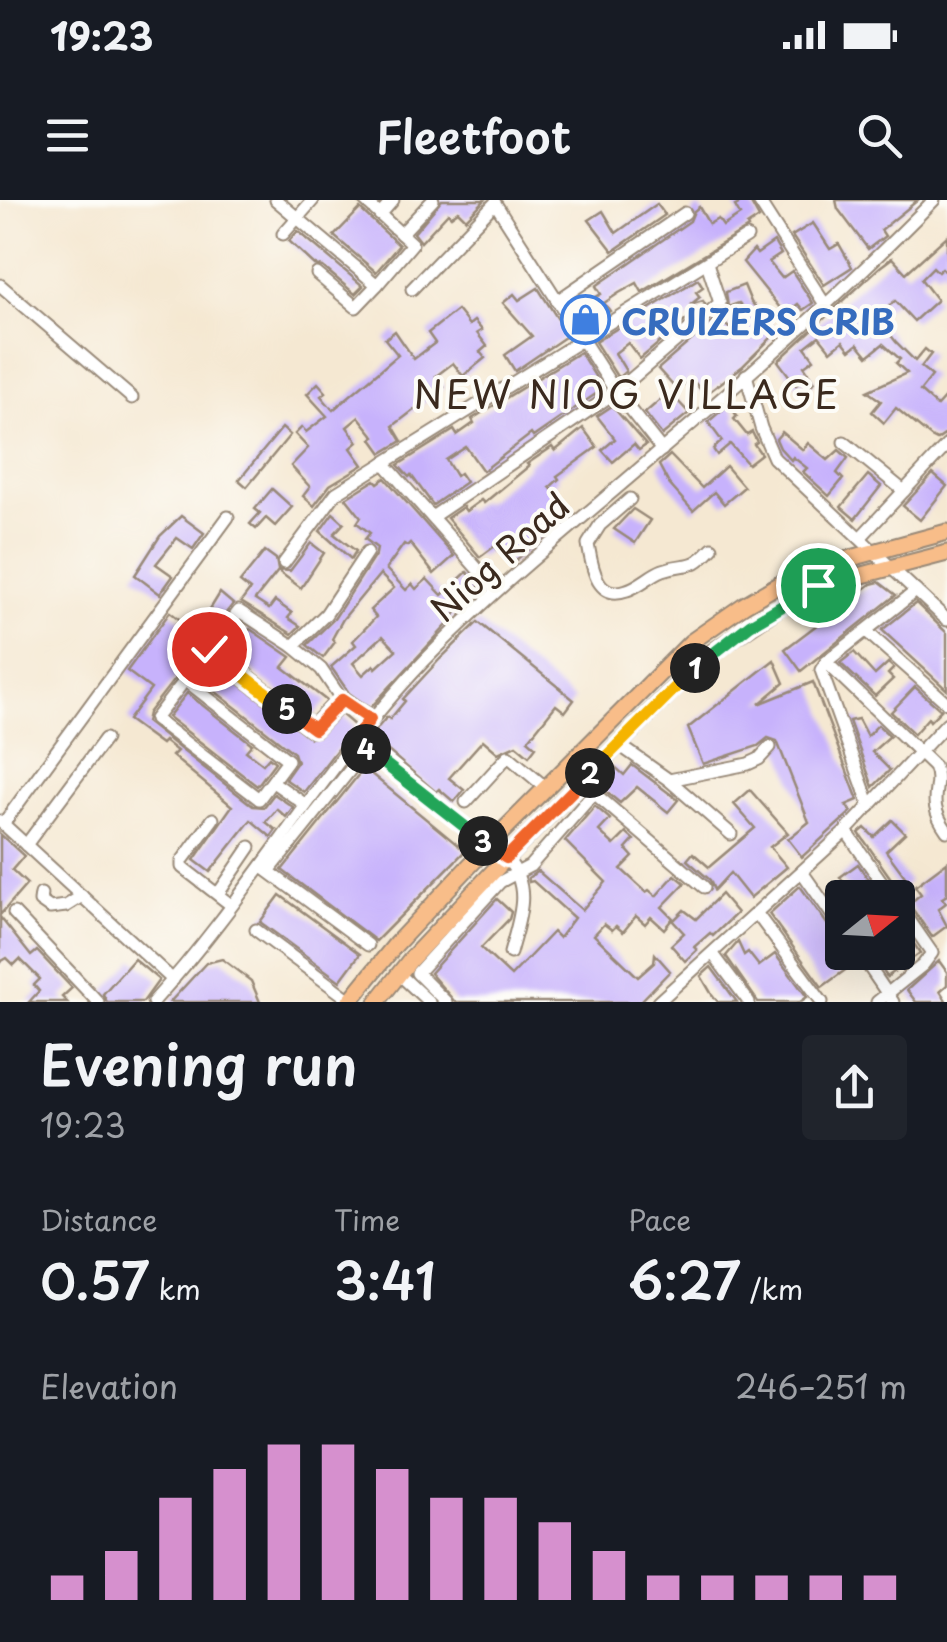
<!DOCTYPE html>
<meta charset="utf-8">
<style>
body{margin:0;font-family:"Playpen Sans",sans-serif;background:#20242c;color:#f1f3f6;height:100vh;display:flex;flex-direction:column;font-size:38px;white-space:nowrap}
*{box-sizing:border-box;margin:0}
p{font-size:32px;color:#9ea1a6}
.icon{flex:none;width:55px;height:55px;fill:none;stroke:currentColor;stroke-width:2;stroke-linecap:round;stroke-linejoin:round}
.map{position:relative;height:802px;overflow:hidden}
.drawer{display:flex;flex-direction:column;background:#171b24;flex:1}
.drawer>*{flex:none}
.needle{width:65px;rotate:72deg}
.controls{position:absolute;left:825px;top:680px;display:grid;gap:20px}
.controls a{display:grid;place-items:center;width:90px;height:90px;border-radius:10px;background:#171b24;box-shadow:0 10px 40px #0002;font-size:50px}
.pin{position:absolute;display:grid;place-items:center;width:85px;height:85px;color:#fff;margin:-42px;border:5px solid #fff;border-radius:50%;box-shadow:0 2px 10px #0007}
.km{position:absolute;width:50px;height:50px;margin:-25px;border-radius:50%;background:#222;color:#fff;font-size:28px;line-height:50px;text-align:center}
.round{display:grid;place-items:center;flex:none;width:105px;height:105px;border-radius:10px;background:#20242c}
.head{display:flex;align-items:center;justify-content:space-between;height:170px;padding:0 40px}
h1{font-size:55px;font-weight:600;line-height:75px}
.figures{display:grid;grid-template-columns:repeat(3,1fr);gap:15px;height:170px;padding:10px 40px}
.figures div{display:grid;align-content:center}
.figures b{font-size:50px;font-weight:600}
.figures small{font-size:28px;font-weight:400}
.figures p{font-size:28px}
.chart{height:280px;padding:20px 40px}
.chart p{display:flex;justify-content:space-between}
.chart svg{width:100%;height:180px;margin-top:10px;stroke:#d690ce;stroke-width:6}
.status{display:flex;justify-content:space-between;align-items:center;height:70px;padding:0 50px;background:#171b24;direction:ltr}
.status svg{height:28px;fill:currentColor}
header{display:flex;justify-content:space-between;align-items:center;height:130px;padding:0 40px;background:#171b24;font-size:45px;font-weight:600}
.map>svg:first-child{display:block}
.building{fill:#c7b2fc;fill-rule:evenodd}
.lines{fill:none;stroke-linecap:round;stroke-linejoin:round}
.minor-casing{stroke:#988978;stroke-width:15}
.major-casing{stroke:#988978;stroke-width:19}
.minor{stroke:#fff;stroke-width:11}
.major{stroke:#f8bd89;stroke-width:15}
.split-1-casing{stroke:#fff;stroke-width:20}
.split-2-casing{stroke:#fff;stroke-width:20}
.split-3-casing{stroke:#fff;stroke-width:20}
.split-4-casing{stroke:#fff;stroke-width:20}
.split-5-casing{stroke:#fff;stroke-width:20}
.split-6-casing{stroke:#fff;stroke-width:20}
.split-1{stroke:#22a559;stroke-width:12}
.split-2{stroke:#f5b400;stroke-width:12}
.split-3{stroke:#f0652b;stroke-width:12}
.split-4{stroke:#22a559;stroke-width:12}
.split-5{stroke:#f0652b;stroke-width:12}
.split-6{stroke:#f5b400;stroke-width:12}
.labels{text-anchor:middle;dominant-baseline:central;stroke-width:8;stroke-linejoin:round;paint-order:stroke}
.shop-label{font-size:35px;font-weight:bold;fill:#366cbe;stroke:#fdfcf7;text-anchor:start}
.street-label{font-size:35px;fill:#3b2a1e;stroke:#fdfcf7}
.neighbourhood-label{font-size:38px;letter-spacing:2.5px;fill:#3b2a1e;stroke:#fdfcf7}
</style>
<div class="status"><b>19:23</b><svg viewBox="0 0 49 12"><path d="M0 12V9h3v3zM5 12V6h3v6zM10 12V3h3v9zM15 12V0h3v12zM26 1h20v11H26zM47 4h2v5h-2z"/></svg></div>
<header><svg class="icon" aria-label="menu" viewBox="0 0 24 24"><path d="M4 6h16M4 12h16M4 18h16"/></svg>Fleetfoot<svg class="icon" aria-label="search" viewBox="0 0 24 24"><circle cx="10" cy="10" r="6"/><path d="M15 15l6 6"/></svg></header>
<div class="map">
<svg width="947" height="802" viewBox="0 0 947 802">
<rect width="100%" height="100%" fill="#fdfcf7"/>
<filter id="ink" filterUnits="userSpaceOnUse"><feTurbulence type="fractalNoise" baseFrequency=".01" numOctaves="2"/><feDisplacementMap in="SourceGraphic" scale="20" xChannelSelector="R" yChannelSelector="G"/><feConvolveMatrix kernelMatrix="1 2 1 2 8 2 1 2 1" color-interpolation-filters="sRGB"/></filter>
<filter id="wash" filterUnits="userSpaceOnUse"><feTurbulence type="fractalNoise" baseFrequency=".0048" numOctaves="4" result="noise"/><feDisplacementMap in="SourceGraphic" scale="40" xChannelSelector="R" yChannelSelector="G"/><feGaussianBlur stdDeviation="2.25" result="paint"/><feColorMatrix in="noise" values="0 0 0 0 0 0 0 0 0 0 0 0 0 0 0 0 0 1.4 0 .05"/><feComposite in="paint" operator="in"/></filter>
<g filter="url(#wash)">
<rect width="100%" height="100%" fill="#f5e8d2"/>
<g id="blocks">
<g class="building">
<polygon points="442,0 485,0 466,19 458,11 451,16 448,13 421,42 414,33"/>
<polygon points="737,0 749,0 759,18 747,26 748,28 642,92 637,83 619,93 604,103 610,111 598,119 587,102 601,94 596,86 690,21 694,11 699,7 709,24 718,19 723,26 740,15 735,6 739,4"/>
<polygon points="836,0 918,0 881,30 885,36 868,49 838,9"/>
<polygon points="657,4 665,15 613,51 589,20 603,11 616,33"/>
<polygon points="360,9 399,45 376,72 334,36"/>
<polygon points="813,23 830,49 839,44 852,67 824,85 792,36"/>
<polygon points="298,31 363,86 355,94 323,67 315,65 289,41"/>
<polygon points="947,36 947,74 942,68 938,72 933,67 921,79 937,100 914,121 895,101 876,116 896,142 915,161 925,149 931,154 921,167 932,176 920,191 937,206 947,195 947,233 937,240 931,237 896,208 884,223 872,212 881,201 867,191 907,173 896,163 900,159 883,144 868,156 858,144 850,150 843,141 831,151 819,136 805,147 814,159 804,166 815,182 808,187 804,179 796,185 778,161 880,67 892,58 906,73"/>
<polygon points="774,42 781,54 769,62 782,78 792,71 813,103 803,110 798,104 785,114 743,62 754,50 757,54"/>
<polygon points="698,79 703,87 696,92 700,97 690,105 703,101 705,104 640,159 628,143 615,153 626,171 618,178 595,142"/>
<polygon points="744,85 751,102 778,131 743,166 705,195 691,178 677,190 658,169 717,118 739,136 734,124 748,112 739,103 728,107 726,92"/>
<polygon points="538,88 568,135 515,171 505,155 532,136 503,103 514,94 519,100"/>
<polygon points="457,110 469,125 474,121 482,130 477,133 487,146 480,152 485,158 463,176 453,163 436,176 444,187 393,226 402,241 382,253 372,239 375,237 359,217 347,227 358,242 351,248 363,265 330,285 314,306 303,296 310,287 291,266 308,248 295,234 302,227 306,232 327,216 307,194 318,183 326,192 321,196 333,210 398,155 385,139 395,131 414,159 435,143 428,133"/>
<polygon points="580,152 603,189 533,237 531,234 483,271 466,247 446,260 456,276 460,273 466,282 433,305 411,275 409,277 398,265 454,230 457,235 474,223 472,219"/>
<polygon points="675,198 689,213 662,235 645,213 661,199 667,206"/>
<polygon points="729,204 737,216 734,219 747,235 752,232 757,242 754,244 761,254 748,264 730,244 717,255 713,249 722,241 708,222"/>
<polygon points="612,206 646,245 639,250 634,244 613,262 602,250 615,239 597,216"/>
<polygon points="282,228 290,235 247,287 239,280"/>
<polygon points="583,228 597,247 557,276 559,279 550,287 573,313 510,365 495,346 480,357 447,318 463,307 466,311 481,300 484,303 529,266 527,264 552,247 555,251"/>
<polygon points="782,232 803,250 808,243 828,260 839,250 848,258 837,273 843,279 829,296 803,272 807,268 793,257 791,260 780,248 776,239"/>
<polygon points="670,255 702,288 726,266 744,287 724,304 714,292 693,311 669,284 659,265"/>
<polygon points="933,274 947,286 920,320 903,306"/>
<polygon points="868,275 881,286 855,319 841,307"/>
<path d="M385,278L454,356L434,374L410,343L407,346L404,344L386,369L406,390L412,384L416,389L427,379L442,395L467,372L480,386L454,409L457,411L448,424L370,508L349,493L331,467L356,445L353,441L376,417L370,410L394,388L380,374L343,419L332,439L335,442L323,458L307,445L334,419L376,354L377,348L365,339L370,333L357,323L361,317L346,298L375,280L378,283ZM383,436L396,450L376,468L374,465L363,475L353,463Z"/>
<polygon points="272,289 292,307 275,326 266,318 256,329 250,324 260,313 255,309"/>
<polygon points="633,309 650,320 635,343 614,329"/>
<polygon points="333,313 344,323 334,334 356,351 351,359 320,331"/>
<polygon points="181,316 204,333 193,349 177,338 156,364 173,376 160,394 135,375 160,336"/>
<polygon points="311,343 324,353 301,388 278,371 255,400 269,409 275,401 292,413 288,418 300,426 292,434 241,402 250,390 240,382 265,351 276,359 278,370 290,371"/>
<polygon points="879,382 896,395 801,471 785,449 871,384"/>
<polygon points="220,393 233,404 148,513 146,522 253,606 264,607 274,594 293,607 286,617 277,609 266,622 276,630 271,637 251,620 210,672 194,660 232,606 172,556 177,551 164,541 161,544 128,520 151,489 127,471 170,412 196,432"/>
<polygon points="916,403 947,433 947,490 882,430"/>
<polygon points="478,422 574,500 565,512 556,505 528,540 536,547 529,556 516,545 498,553 483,540 449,578 464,590 454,602 439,589 436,592 387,550 385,552 368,539 387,517 390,519 405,501 403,499 440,459"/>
<polygon points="250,429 291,457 283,467 327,501 312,517 222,447 235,431 243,437"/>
<polygon points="854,452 875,475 888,463 894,468 888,474 893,479 875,496 840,463"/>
<polygon points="774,460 784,483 759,504 813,482 858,600 846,605 851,612 802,657 788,639 809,622 777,541 768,538 758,546 703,564 688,528"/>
<polygon points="212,463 310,538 319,536 341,514 355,526 304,592 285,579 297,562 294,553 198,478"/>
<polygon points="915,487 941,510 930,521 928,518 914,534 891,512"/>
<polygon points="187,493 252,544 246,551 263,564 269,557 275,562 257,586 168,517"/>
<polygon points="858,519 867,536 878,525 890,536 872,552 890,570 873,587 849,521"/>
<polygon points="632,565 678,600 668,612 637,587 620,603 597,584 614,566 624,575"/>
<polygon points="364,568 465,651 376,741 282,670"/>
<polygon points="750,590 788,633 770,647 787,667 750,698 730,673 714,690 710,680 687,660 693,653 709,667 755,628 734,604"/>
<polygon points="595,606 610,619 599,631 614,645 626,633 634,640 626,649 633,657 621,669 646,692 649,690 656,696 675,675 685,683 662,707 673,718 664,729 651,717 645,724 636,716 623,732 616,726 612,730 604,724 594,735 638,777 654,763 655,754 670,771 640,802 455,802 430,773 497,699 511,712 509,719 481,748 511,776 553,732 559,738 574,718 533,681 529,682 528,678 538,671 582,710 606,682 565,641"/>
<polygon points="892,620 905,633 886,651 909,682 899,690 859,633 865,628 874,637"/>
<polygon points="0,634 24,656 12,670 27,684 0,715"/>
<polygon points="947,662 947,695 942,698 946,703 938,709 947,726 932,737 909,704 921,694 915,686"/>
<polygon points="858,664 881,698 842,698 842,713 834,701 850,690 840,677"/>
<polygon points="800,686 842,745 842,752 848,752 855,763 822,787 769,714"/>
<polygon points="721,694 737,713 713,736 710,733 694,747 697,750 685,761 671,745 684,733 673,721 684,710 696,719"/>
<polygon points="280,695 360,754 340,781 260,722"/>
<polygon points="0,717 31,756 37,751 72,788 62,797 67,802 29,802 39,791 34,785 40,779 20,759 14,765 7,758 0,762"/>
<polygon points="898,720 920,753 887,777 871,752 888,752 898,766"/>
<polygon points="738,742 744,755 748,752 759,766 775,754 807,797 800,802 758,802 726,756"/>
<polygon points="134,759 159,780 143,802 107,802 103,794"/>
<polygon points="222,759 251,781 260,802 170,802 206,763"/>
<polygon points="939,761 947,772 947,785 940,791 947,802 916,802 907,790"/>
<polygon points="711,767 737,802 718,802 711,793 701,776"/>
</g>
</g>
</g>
<g filter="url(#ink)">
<use href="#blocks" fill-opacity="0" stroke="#988978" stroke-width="2.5"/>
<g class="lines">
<defs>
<g id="minor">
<polyline points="276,0 377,85 412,44 364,0"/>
<polyline points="758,0 824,103"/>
<polyline points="380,15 393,0"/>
<polyline points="283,34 313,0"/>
<polyline points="401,34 433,0"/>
<polyline points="317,74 356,107 377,85"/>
<polyline points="0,85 132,198"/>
<polyline points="412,89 495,3 616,192 662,250"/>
<polyline points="557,101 685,13"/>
<polyline points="746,175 761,228 774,258 947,420"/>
<polyline points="844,242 904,291"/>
<polyline points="384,263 496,390"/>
<path d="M630,299L600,325L588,344C592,366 596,401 627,390C640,386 650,375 663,370C689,361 690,372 712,348"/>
<polyline points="432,317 616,192 720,103 707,63"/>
<polyline points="860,338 947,245"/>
<polyline points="367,352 326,414 293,446 321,469 342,500 369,519"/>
<polyline points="284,363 336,293 747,37"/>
<polyline points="866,431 947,503"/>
<polyline points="209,449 313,529 342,500"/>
<path d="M826,462L934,566C944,589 923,598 947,631"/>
<polygon points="185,480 288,560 259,599 155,519"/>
<polyline points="185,480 239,411 293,446"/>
<polyline points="354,540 489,645"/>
<polyline points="618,544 669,580 748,564 759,559 770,547"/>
<polyline points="669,580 731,634"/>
<polyline points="273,582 306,605"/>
<polyline points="466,602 508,556 545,587"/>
<polyline points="870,606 821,470 826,462 916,391"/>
<polyline points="213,619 182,661 182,667 231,705"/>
<polyline points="0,621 173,780"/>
<polyline points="3,624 228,317"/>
<polyline points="846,631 893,698"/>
<polyline points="26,645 105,539"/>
<path d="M506,658C533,687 519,719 510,753"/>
<polyline points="264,668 368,745"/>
<polyline points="269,671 366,550"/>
<polyline points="802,672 842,729"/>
<polyline points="41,694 40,701 50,708 66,706 82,696"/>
<polyline points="218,694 250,647"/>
<polyline points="14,713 98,802"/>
<polyline points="757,714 822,802"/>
<polyline points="256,730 350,800"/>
<polyline points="859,752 893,802"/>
<polyline points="713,754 749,802"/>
<polyline points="399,774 429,802"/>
<path d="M153,802C254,691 327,559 433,452C504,380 583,318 660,251C754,171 848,88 934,0"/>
<polyline points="446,802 417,773 500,682 530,666 594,593 704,687"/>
<polyline points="658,802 846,631 947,523"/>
<polyline points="877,802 923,765 932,753 898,704"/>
</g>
<g id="major">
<polyline points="349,802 396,744 489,645 691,442 744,405 800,372 947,332"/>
<polyline points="377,802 410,760 506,658 705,457 805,390 947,353"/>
</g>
</defs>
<use href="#minor" class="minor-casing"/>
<use href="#major" class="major-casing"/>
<use href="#minor" class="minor"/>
<use href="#major" class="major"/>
</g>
</g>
<g class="lines" filter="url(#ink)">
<defs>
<polyline id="split-1" points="695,468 750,425 818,385"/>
<polyline id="split-2" points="590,573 695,468"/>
<polyline id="split-3" points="483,641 506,658 590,573"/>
<polyline id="split-4" points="366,549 483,641"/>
<polyline id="split-5" points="287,509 314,529 342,500 370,519 354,540 366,549"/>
<polyline id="split-6" points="209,449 287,509"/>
</defs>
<use href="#split-1" class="split-1-casing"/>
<use href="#split-2" class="split-2-casing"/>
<use href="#split-3" class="split-3-casing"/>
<use href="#split-4" class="split-4-casing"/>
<use href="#split-5" class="split-5-casing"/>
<use href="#split-6" class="split-6-casing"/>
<use href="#split-1" class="split-1"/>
<use href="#split-2" class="split-2"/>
<use href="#split-3" class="split-3"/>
<use href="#split-4" class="split-4"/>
<use href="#split-5" class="split-5"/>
<use href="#split-6" class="split-6"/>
</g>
<defs>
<symbol id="shop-ring" viewBox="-11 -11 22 22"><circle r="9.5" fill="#fdfcf7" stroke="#3f7fe0" stroke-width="1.5"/><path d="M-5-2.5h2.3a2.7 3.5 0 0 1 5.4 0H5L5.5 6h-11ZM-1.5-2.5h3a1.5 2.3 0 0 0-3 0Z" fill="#3f7fe0"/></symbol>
</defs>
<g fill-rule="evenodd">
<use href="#shop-ring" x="558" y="92" width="55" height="55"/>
</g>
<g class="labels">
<g class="shop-label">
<text x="621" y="120">CRUIZERS CRIB</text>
</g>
<g class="street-label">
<text transform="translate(499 356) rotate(-42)">Niog Road</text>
</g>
<g class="neighbourhood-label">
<text x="627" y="193">NEW NIOG VILLAGE</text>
</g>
</g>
</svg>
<div class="controls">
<a><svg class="needle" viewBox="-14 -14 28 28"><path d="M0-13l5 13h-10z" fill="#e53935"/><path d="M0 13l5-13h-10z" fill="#9ea1a6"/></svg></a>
</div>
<div class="pin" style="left:818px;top:385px;background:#1e9e55"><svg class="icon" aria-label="arrive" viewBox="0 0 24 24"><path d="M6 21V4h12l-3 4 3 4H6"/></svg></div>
<div class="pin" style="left:209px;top:449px;background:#d93025"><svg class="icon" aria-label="check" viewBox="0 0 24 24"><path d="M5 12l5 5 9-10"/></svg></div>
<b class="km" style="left:695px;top:468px">1</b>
<b class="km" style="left:590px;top:573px">2</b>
<b class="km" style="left:483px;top:641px">3</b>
<b class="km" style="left:366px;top:549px">4</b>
<b class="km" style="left:287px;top:509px">5</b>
</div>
<section class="drawer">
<div class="head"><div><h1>Evening run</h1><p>19:23</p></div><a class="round"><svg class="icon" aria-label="share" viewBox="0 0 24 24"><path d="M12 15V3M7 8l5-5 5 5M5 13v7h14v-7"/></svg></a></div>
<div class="figures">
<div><p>Distance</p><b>0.57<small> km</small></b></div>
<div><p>Time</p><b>3:41</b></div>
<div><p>Pace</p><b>6:27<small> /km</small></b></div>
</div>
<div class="chart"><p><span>Elevation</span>246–251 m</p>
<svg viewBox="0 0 160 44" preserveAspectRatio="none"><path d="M5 44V38M15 44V32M25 44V19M35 44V12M45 44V6M55 44V6M65 44V12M75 44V19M85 44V19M95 44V25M105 44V32M115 44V38M125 44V38M135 44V38M145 44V38M155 44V38"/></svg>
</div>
</section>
